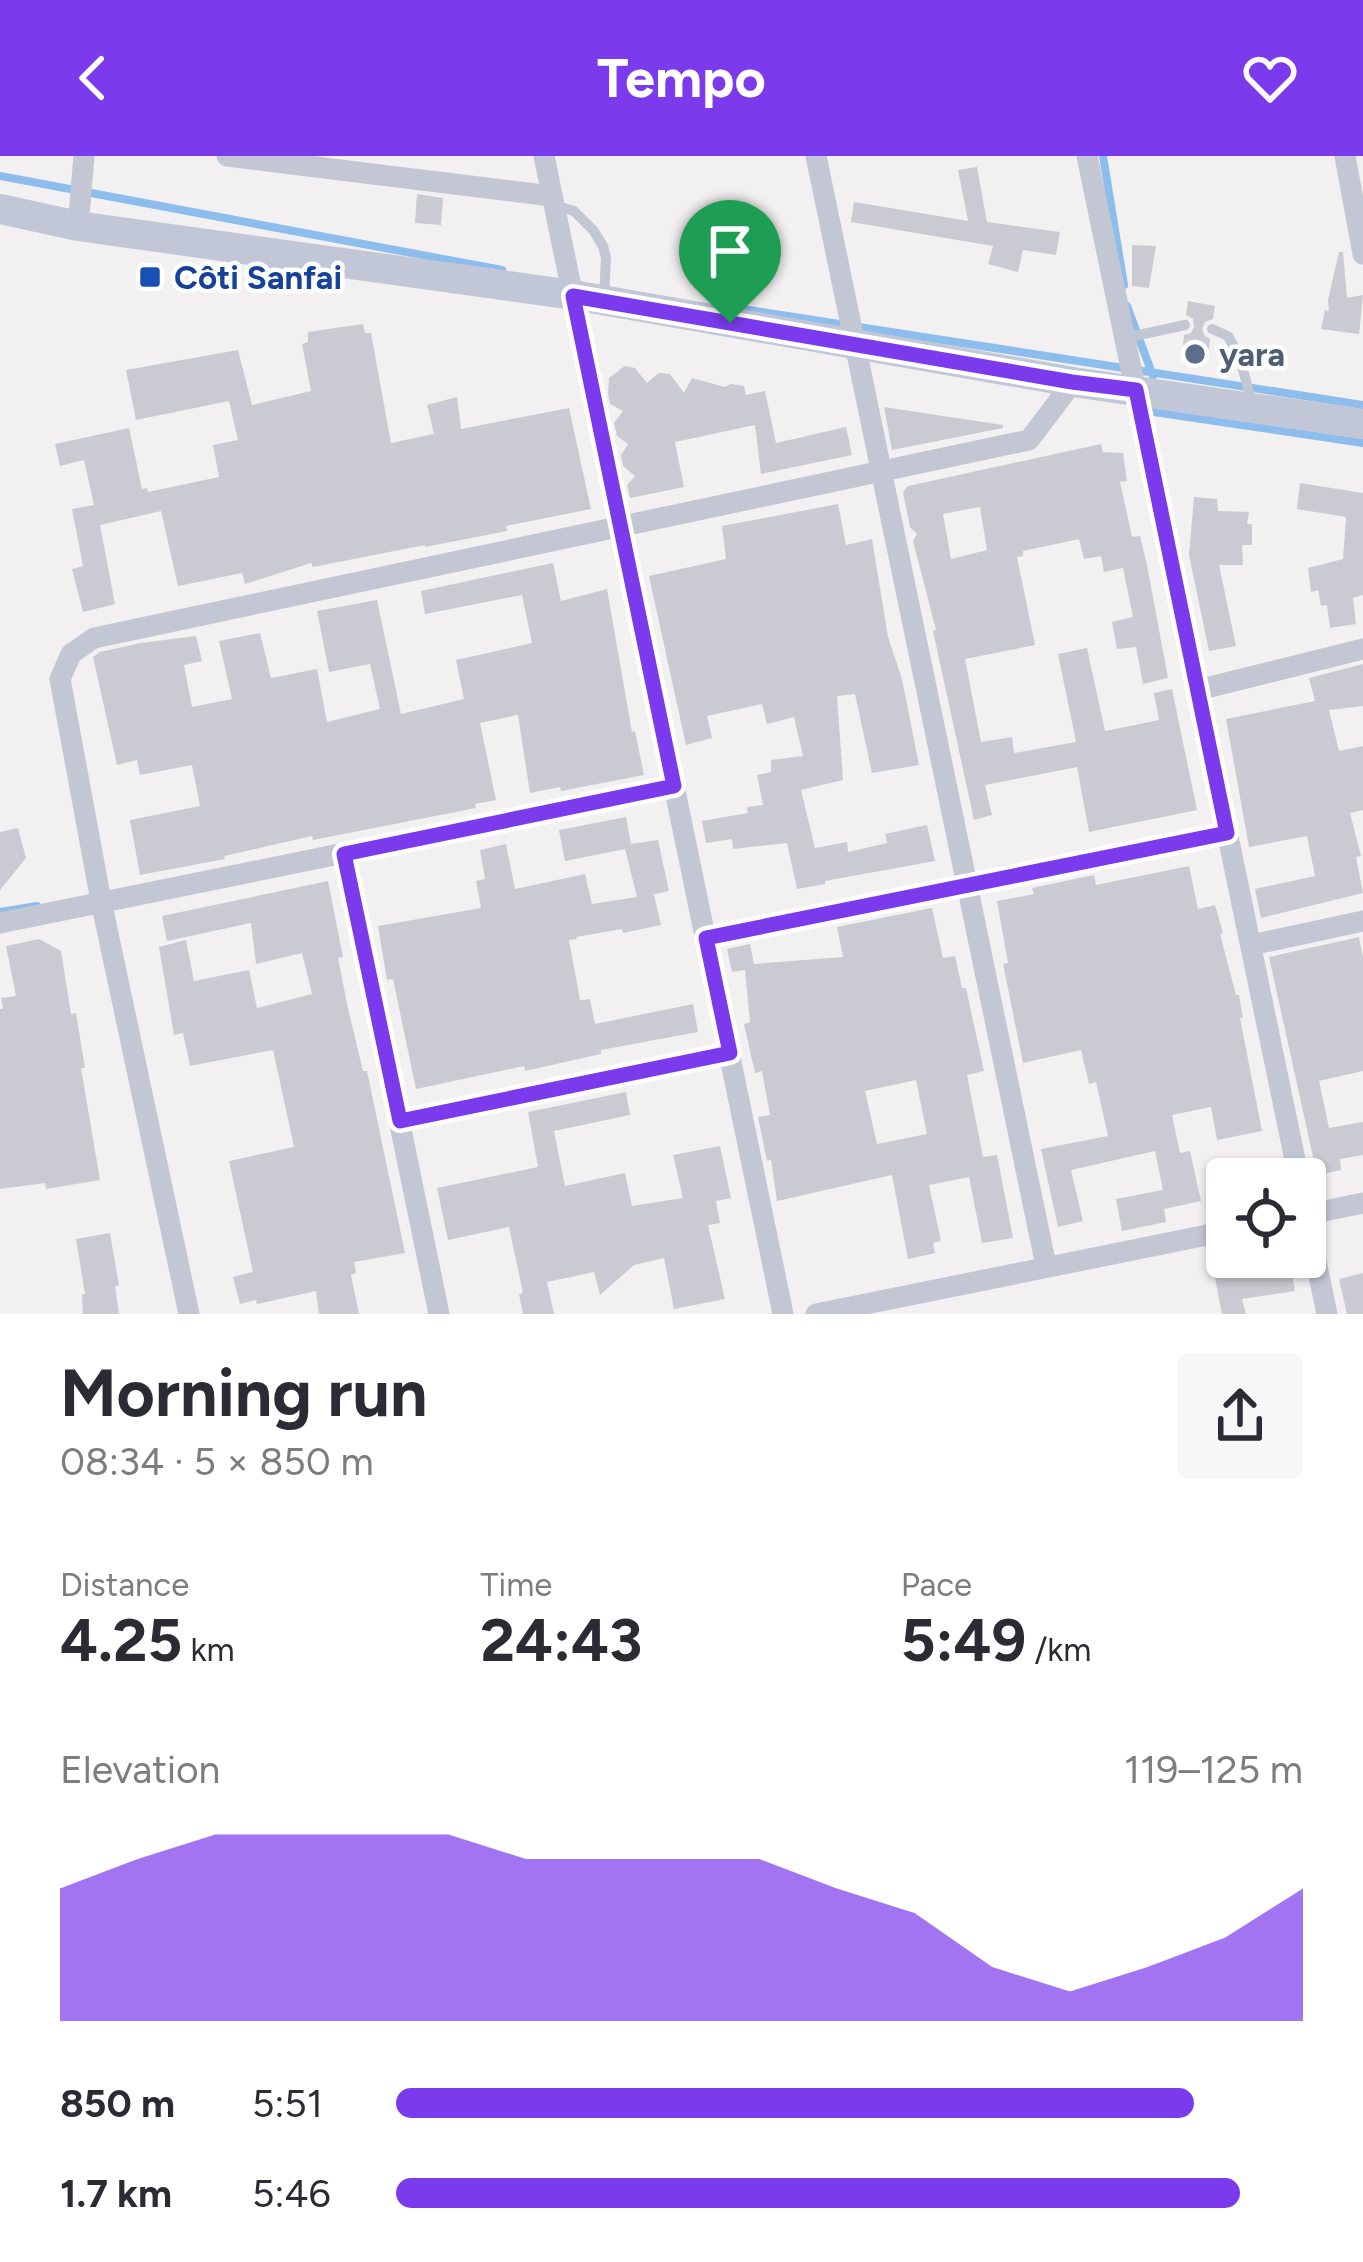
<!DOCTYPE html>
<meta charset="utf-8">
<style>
body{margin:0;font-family:Figtree,sans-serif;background:#f7f7f7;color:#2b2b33;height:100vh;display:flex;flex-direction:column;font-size:45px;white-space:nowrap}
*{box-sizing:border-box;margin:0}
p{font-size:39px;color:#7c7c81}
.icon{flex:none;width:66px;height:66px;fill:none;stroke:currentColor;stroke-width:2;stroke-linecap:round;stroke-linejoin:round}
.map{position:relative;height:1158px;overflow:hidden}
.drawer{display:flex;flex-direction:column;background:#fff;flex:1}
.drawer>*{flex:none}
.buttons{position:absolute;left:1206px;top:1002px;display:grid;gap:24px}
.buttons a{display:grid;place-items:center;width:120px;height:120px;border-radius:12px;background:#fff;box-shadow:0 3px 9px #0004;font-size:60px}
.pin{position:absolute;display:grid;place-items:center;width:102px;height:102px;color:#fff;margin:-123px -51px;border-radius:50% 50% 50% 0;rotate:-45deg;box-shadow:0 0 12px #0007}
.pin .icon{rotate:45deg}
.round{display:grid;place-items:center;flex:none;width:126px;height:126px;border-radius:12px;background:#f7f7f7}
.headline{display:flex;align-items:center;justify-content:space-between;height:204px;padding:0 60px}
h1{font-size:66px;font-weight:700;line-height:90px}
.figures{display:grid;grid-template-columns:repeat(3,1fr);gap:18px;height:204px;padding:12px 60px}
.figures div{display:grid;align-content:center}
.figures b{font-size:60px;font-weight:700}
.figures small{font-size:33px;font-weight:400}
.figures p{font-size:33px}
.chart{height:336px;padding:24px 60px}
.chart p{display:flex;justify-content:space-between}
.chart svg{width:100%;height:216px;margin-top:12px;fill:#7c3aed;opacity:.7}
ul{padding:0 60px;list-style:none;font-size:39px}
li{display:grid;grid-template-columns:192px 144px 1fr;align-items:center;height:90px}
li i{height:30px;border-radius:15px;background:#7c3aed}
header{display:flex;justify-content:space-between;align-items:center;height:156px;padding:0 60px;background:#7c3aed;color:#fff;font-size:54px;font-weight:700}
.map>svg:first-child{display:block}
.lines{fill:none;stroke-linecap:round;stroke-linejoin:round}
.stream{stroke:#8cbdec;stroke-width:8}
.building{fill:#cacbd2;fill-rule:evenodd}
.lane{stroke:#c3c7d4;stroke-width:10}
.street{stroke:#c3c7d4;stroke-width:21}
.secondary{stroke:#c2c7d8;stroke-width:30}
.route-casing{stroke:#fff;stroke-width:24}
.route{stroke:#7c3aed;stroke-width:15}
.transit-dot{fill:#1a4fb4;stroke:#fff;stroke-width:4.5}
.service-dot{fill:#5c6f8a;stroke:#fff;stroke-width:4.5}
.labels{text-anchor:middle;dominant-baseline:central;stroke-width:9;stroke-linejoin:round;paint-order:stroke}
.transit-label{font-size:33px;font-weight:bold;fill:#164399;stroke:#fff;text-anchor:start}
.service-label{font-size:33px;font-weight:bold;fill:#4e5e75;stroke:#fff;text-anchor:start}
</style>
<header><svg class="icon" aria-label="back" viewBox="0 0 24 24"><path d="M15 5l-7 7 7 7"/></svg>Tempo<svg class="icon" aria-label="heart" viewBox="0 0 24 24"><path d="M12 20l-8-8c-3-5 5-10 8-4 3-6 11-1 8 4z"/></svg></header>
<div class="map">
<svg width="1363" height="1158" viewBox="0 0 1363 1158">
<rect width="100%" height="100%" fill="#f2f0f0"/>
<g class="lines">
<g class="stream">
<polyline points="1103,0 1124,129"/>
<polyline points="0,20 502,114"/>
<polyline points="1127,150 1153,220"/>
<polyline points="742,153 1363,249"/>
<polyline points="1156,246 1154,256 1363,287"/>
<polyline points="0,756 37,750"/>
</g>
</g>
<g class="building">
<polygon points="977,11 987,66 1060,76 1056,99 1023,94 1018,116 988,108 993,90 851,66 854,46 968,65 958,14"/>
<polygon points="417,38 443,42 441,69 415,67"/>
<polygon points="1132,89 1156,90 1149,132 1132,130"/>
<polygon points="1339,96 1343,96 1347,142 1363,139 1359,178 1321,173 1325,154 1329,155 1328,144"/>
<polygon points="1188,145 1215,150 1213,163 1205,166 1202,173 1205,180 1210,183 1209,193 1183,189 1184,179 1191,177 1194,171 1193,163 1186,159"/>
<polygon points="363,168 365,177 371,177 391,287 434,278 427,249 457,241 461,273 569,252 591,353 506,370 507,375 425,391 425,389 313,411 311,407 245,428 242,417 178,430 161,355 100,369 115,448 83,456 72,413 83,410 72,353 94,349 84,304 60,310 55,288 129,272 142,333 147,332 148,336 219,321 213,289 238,284 229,245 136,264 126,214 238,194 252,249 311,235 302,188 308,186 308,176"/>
<polygon points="625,210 635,212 647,227 659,217 670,218 684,237 692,222 725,231 731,228 744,230 746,239 765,235 776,287 846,271 852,299 761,318 755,269 675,286 684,331 630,342 627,329 635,320 623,310 621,299 628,288 617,280 614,267 623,255 610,248 608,238 609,222"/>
<polygon points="884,251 1003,269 1003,272 892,294"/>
<path d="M1101,288L1103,296L1123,297L1127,325L1120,326L1132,381L1140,380L1147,409L1168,522L1143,528L1136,491L1117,493L1112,466L1133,461L1123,412L1104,416L1101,400L1084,403L1079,383L1023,395V400L1017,401L1035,489L965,503L981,586L1012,581L1014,597L1076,586L1058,498L1087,492L1105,575L1159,564L1154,537L1172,533L1197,654L1089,676L1077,611L985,629L992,659L974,664L933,475L936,474L913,385L917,378L910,371L903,336L908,330ZM980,351L987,394L951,403L943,358Z"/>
<polygon points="1300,327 1363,337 1363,439 1353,442 1356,468 1330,472 1327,449 1321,450 1318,434 1311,436 1308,412 1343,403 1346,361 1297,353"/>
<polygon points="1194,341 1217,343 1218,355 1249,356 1247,368 1252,368 1252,389 1242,389 1243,409 1219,409 1236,490 1209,495 1189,399"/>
<polygon points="838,348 846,389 872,383 888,481 902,523 919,609 872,617 855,538 837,540 843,624 801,634 815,692 847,686 848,696 887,687 885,678 927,669 935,705 825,725 825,728 797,733 787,687 733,693 732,683 706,687 702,665 748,657 747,651 763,649 757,619 771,616 771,604 803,600 794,561 767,568 762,548 707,560 712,582 686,589 649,420 726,403 722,370"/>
<polygon points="553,407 561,445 607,433 632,576 635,575 644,619 561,635 560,631 530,637 518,559 480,567 496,644 475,648 476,652 313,684 312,680 224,700 225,703 140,719 130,664 200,650 192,609 140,619 137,604 117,609 93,501 100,496 141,487 196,480 202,505 184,509 192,551 232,543 219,485 260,477 271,522 317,513 327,566 380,553 370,508 329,516 317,455 377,444 401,558 464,543 456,504 532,487 522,439 425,458 421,435"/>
<polygon points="1363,508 1363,550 1329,554 1339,595 1363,590 1363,654 1350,657 1361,700 1356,701 1363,737 1261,762 1255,733 1315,720 1307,680 1249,691 1226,563 1315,545 1309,522"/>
<polygon points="626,661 631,688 658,684 669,735 651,739 654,739 661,769 623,777 622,773 576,781 577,783 569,784 580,844 590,843 595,868 693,848 698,876 601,894 601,898 525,915 524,910 416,933 393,823 387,824 378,770 481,752 476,725 485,723 480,694 506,688 515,733 585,718 592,748 637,741 625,693 565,705 559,674"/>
<polygon points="18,672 26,702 0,734 0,676"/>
<polygon points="1189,710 1198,753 1215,749 1223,777 1220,778 1236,839 1239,839 1243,862 1240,862 1262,975 1217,984 1211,951 1172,959 1180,997 1190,995 1201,1045 1164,1053 1166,1066 1122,1075 1116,1043 1163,1034 1155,995 1071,1014 1083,1065 1058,1071 1041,993 1108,980 1096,926 1089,928 1081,894 1023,907 1003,808 1008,807 997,745 1034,738 1032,732 1094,719 1096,729"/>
<polygon points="328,725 343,801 338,802 347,848 363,915 367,915 405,1097 354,1106 356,1117 351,1119 359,1158 319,1158 316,1135 257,1148 256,1144 240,1148 233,1121 253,1116 229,1005 294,991 273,894 190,910 183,877 174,879 159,791 186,784 194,825 249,814 257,852 312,838 302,797 256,808 251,767 167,785 162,760"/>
<path d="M932,752L943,802L955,800L962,832H966L984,915L967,919L983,1001L997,999L1013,1082L982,1087L969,1021L929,1029L941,1085L933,1087L935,1097L908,1103L892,1019L777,1045L771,1004L767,1005L758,961L770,959L762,915L755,917L744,868L750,866L745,814L732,816L727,793L750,788L754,808L843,801L837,771ZM916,924L927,978L877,988L865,935Z"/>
<polygon points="1359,781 1363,801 1363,915 1319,925 1329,972 1363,966 1363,999 1340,1003 1341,1014 1317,1019 1269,801"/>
<polygon points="39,783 61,795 71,858 76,857 85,912 81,912 100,1024 46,1033 45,1027 0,1033 0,853 3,853 1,842 16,840 6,790"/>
<polygon points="626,936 630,959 554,975 565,1030 625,1017 632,1050 683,1042 673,999 720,990 731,1042 716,1045 720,1067 708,1069 725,1143 674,1153 664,1102 634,1109 600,1139 594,1116 547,1126 554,1158 523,1158 519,1138 523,1137 509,1071 448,1084 437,1032 538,1011 528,956"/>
<polygon points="110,1077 119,1130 115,1130 119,1158 83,1158 82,1138 85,1138 76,1083"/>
<polygon points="1289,1102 1295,1135 1242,1143 1246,1158 1222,1158 1214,1117"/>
<polygon points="1363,1117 1363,1158 1347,1158 1339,1123"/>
</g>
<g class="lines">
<g class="lane">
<polyline points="554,49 574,55 593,74 603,90 606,102 604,142"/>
<polyline points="1212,173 1228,180 1240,202 1252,248"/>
<polyline points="1125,182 1185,169"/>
</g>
<g class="street">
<polyline points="227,0 552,40"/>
<polyline points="544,0 783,1158"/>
<polyline points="816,0 1046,1110"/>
<polyline points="1087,0 1299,1023"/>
<polyline points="1345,0 1363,98"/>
<polyline points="78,70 84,0"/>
<polyline points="1198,534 1363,493"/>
<polyline points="344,697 439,1158"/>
<polyline points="0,767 674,630"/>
<polyline points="706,782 1227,677"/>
<polyline points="1251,789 1363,765"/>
<polyline points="400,965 730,897"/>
<polyline points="1305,1053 1327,1158"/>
<polyline points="1305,1059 1363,1047"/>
<polyline points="189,1158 101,745 60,523 71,498 94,482 1029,284 1073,226"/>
<polyline points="816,1158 1227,1075"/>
</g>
<polyline class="secondary" points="0,53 78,70 573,139 1073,226 1363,268"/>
</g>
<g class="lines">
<defs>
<polygon id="route" points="573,140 1072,226 1136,234 1227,677 706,782 730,897 400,965 344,698 674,630"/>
</defs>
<use href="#route" class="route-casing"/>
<use href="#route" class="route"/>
</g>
<rect class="transit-dot" x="138" y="109" width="24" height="24" rx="6"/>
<circle class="service-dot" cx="1195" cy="198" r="12"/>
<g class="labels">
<g class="transit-label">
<text x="174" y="121">Côti Sanfai</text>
</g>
<g class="service-label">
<text x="1219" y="198">yara</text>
</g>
</g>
</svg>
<div class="buttons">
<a><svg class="icon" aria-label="locate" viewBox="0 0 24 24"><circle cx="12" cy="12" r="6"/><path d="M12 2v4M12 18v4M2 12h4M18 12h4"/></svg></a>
</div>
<div class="pin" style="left:730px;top:167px;background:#1e9e55"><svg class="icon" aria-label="arrive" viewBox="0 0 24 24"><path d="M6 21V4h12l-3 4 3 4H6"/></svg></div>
</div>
<section class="drawer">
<div class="headline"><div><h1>Morning run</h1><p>08:34 · 5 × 850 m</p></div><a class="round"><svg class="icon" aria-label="share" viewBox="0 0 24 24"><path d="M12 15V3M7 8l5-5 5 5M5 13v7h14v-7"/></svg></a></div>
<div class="figures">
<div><p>Distance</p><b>4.25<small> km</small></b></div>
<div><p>Time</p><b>24:43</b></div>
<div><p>Pace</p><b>5:49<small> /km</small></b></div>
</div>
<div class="chart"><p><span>Elevation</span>119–125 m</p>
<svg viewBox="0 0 160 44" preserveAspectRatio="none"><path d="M0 44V17L10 11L20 6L30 6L40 6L50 6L60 11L70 11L80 11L90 11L100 17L110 22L120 33L130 38L140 33L150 27L160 17V44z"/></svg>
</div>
<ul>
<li><b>850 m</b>5:51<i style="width:88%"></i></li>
<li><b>1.7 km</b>5:46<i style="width:93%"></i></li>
</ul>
</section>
